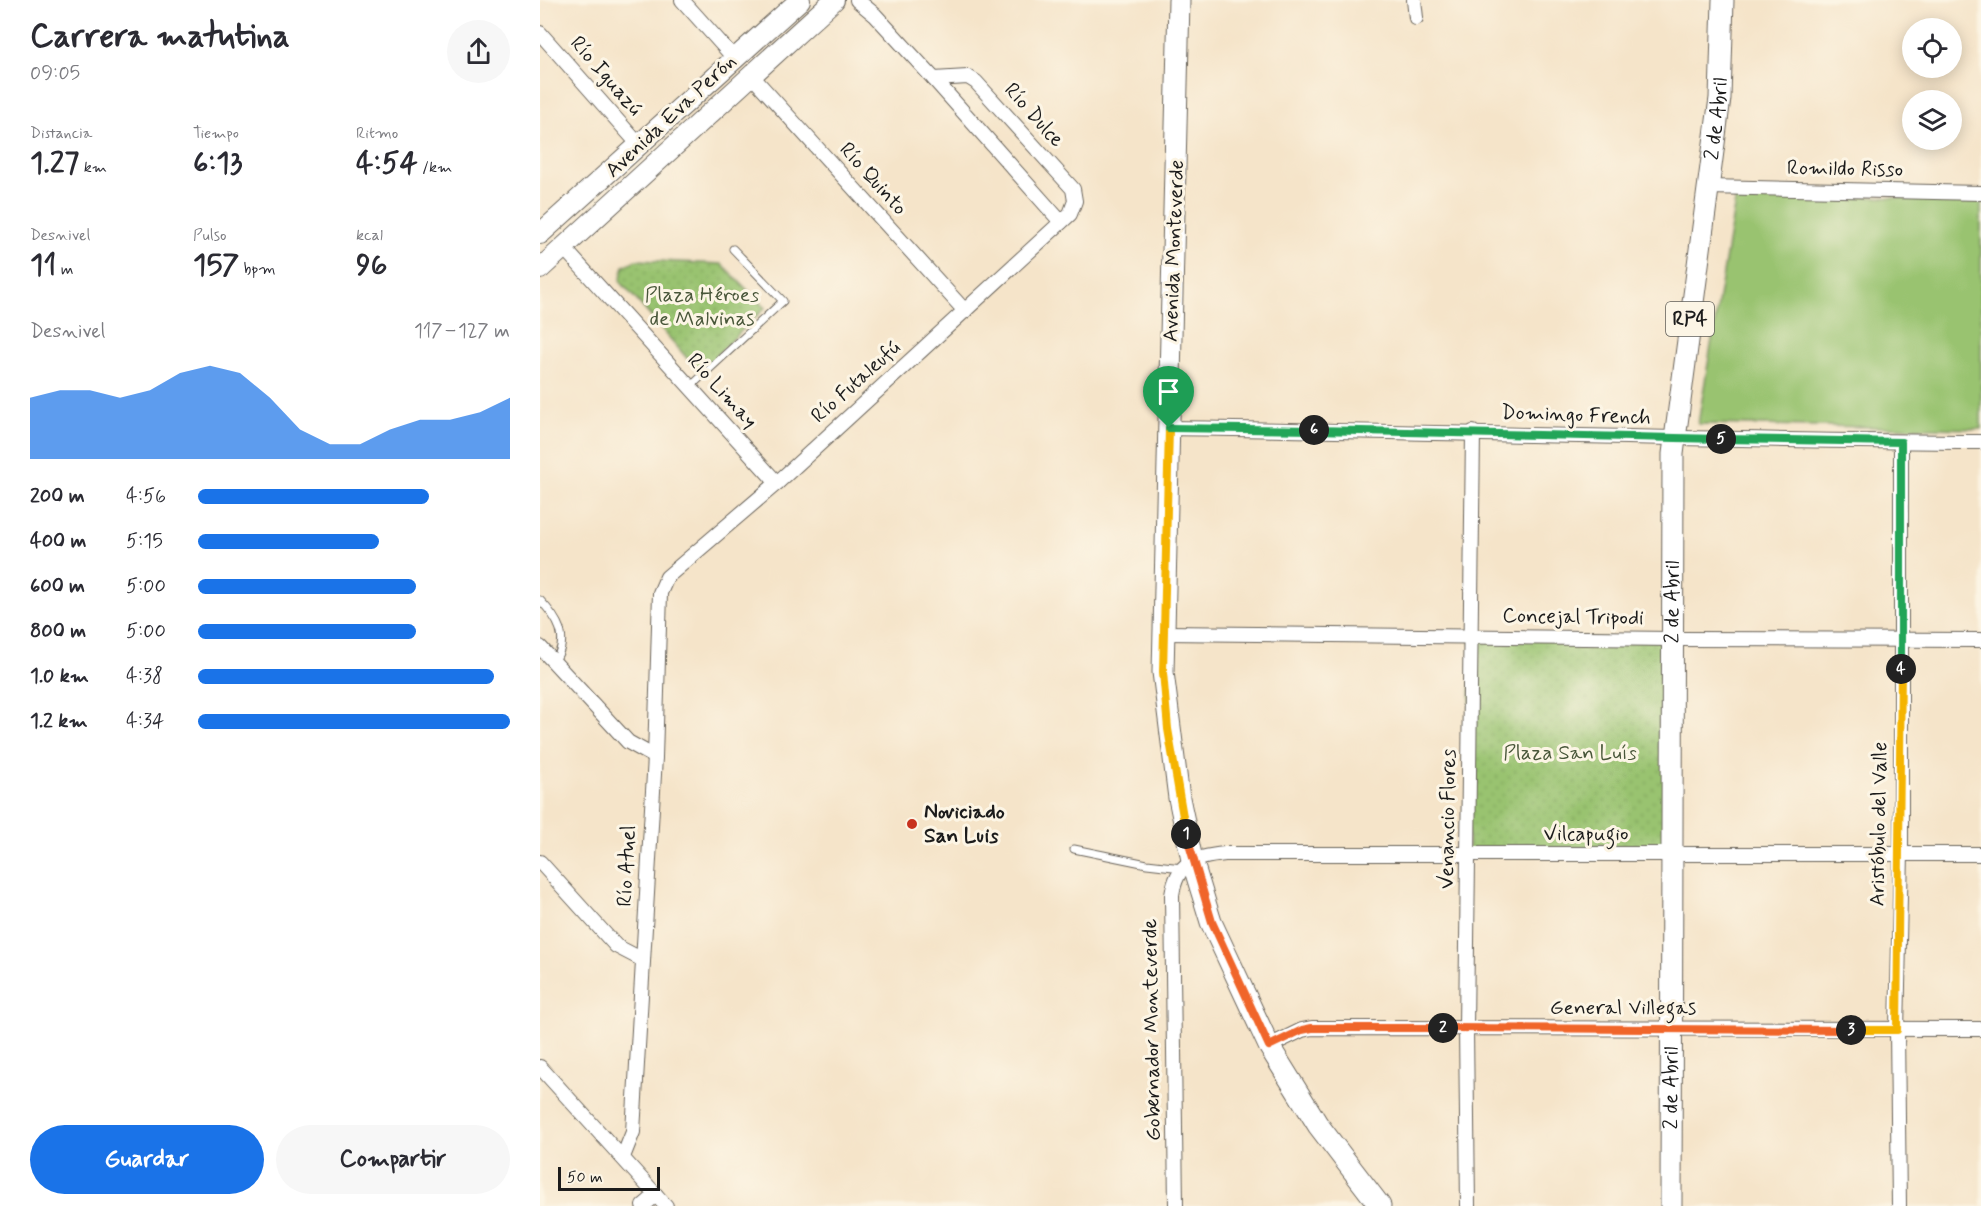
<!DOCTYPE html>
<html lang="es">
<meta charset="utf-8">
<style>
body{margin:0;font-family:Mynerve,sans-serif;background:#f7f7f7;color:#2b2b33;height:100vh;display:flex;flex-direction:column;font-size:22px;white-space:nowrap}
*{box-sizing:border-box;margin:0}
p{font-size:20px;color:#7c7c81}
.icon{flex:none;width:33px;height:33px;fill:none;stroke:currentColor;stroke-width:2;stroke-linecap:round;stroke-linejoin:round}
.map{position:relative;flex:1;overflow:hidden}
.drawer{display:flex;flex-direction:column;background:#fff;width:540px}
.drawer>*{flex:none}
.fabs{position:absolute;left:1362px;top:18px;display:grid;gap:12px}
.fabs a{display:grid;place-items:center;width:60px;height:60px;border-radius:50%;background:#fff;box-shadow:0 3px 15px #0003;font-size:30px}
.scale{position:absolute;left:18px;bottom:15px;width:102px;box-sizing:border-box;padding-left:6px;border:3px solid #1c1c1c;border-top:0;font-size:16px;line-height:21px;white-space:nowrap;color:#1c1c1c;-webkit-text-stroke:4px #fcf5e5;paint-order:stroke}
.pin{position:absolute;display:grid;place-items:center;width:51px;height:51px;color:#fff;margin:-62px -26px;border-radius:50% 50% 50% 0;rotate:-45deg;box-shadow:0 0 6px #0007}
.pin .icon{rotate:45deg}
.km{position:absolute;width:30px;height:30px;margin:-15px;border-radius:50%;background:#222;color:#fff;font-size:16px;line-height:30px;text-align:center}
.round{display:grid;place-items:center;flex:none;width:63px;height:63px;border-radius:32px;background:#f7f7f7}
.headline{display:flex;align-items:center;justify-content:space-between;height:102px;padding:0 30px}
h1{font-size:33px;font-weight:700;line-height:45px}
.figures{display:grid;grid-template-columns:repeat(3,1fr);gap:9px;height:102px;padding:6px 30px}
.figures div{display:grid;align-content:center}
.figures b{font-size:30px;font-weight:700}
.figures small{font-size:16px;font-weight:400}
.figures p{font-size:16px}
.chart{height:168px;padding:12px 30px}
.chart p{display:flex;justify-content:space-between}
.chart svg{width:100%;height:108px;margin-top:6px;fill:#1a73e8;opacity:.7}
.primary-button{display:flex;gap:12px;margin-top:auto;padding:12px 30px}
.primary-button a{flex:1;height:69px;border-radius:36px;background:#1a73e8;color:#fff;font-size:24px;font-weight:700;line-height:69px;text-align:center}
.primary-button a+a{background:#f7f7f7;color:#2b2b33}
ul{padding:0 30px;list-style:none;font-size:20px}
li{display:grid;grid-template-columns:96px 72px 1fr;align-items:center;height:45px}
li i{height:15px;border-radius:8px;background:#1a73e8}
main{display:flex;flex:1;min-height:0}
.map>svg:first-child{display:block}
.grass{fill:#99c370;stroke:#5a7046;stroke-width:1.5}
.park{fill:url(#park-dots);stroke:#5a7046;stroke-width:1.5}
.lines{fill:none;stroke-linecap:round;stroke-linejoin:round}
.lane-casing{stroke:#686259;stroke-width:9}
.street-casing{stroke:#686259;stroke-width:16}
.secondary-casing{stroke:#686259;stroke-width:22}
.primary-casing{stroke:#686259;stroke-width:23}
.lane{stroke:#fff;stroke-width:7}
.street{stroke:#fff;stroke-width:14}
.secondary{stroke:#fff;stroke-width:20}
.primary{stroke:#fff;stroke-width:21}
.split-1-casing{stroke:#fff;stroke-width:12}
.split-2-casing{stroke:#fff;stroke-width:12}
.split-3-casing{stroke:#fff;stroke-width:12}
.split-4-casing{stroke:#fff;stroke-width:12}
.split-5-casing{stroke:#fff;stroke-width:12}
.split-6-casing{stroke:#fff;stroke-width:12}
.split-7-casing{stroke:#fff;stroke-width:12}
.split-1{stroke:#f5b400;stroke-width:8}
.split-2{stroke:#f0652b;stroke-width:8}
.split-3{stroke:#f0652b;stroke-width:8}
.split-4{stroke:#f5b400;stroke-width:8}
.split-5{stroke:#22a559;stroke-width:8}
.split-6{stroke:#22a559;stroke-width:8}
.split-7{stroke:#22a559;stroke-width:8}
.poi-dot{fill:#c8321e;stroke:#fcf5e5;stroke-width:2}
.labels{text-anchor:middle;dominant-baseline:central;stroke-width:6;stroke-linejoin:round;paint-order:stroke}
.shield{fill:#fcf5e5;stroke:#5f5d58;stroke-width:1.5}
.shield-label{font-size:20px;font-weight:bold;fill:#1c1c1c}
.street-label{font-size:21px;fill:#1c1c1c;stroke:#fcf5e5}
.park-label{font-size:21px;fill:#485639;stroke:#fcf5e5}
.poi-label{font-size:21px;font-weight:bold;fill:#1c1c1c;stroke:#fcf5e5;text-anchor:start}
</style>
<main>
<section class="drawer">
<div class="headline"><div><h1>Carrera matutina</h1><p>09:05</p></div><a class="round"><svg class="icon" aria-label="share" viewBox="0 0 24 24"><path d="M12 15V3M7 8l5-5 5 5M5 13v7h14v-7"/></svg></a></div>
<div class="figures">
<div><p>Distancia</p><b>1.27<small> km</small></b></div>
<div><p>Tiempo</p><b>6:13</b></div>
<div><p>Ritmo</p><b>4:54<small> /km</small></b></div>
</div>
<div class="figures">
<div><p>Desnivel</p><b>11<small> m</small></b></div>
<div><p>Pulso</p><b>157<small> bpm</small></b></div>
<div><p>kcal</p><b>96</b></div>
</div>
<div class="chart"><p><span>Desnivel</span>117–127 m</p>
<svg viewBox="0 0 160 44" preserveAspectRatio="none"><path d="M0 44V19L10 16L20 16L30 19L40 16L50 9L60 6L70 9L80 19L90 32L100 38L110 38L120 32L130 28L140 28L150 25L160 19V44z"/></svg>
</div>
<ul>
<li><b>200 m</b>4:56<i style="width:74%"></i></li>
<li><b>400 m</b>5:15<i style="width:58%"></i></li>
<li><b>600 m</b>5:00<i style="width:70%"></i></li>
<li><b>800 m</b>5:00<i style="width:70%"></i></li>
<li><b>1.0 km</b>4:38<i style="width:95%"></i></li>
<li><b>1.2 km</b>4:34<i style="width:100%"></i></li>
</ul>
<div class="primary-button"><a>Guardar</a><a>Compartir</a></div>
</section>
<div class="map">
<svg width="1441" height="1206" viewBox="0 0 1441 1206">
<defs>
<pattern id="park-dots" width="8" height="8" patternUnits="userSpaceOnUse" patternTransform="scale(1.5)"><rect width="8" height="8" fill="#99c370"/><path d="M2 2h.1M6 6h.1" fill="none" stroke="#83a760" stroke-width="1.8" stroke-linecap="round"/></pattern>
</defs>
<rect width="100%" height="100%" fill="#fcf5e5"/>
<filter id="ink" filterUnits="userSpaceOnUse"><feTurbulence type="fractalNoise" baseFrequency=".0167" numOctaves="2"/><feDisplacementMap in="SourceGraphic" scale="12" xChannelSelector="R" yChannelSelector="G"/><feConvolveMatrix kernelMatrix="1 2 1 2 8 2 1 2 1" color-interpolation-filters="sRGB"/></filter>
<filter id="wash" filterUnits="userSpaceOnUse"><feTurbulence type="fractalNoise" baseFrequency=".008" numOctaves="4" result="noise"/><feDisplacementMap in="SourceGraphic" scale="24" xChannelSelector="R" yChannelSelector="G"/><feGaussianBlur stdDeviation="1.35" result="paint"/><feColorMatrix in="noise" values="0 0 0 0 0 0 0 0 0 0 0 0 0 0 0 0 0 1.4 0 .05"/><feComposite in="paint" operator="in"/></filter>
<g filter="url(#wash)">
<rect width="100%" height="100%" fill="#f5e4c9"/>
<polygon class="grass" points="1196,195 1441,199 1441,429 1158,424"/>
<g class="park">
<polygon points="96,260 182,264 225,308 159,372 80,281 84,266"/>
<polygon points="931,636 1134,639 1131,855 928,855"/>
</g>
</g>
<g filter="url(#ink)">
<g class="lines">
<defs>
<g id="lane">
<polyline points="150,387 243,301 193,249"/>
<path d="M0,600C17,618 31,638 14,662"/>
<polyline points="534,849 607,864 642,868"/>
</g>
<g id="street">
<polyline points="142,0 195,59"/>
<polyline points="317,0 335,15 394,79 521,222"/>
<polyline points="874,0 876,18"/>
<polyline points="0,33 100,146"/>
<polyline points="211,75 425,311"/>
<polyline points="1168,187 1441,193"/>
<polyline points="23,247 237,483"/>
<path d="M629,428C900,432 1170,441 1441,442"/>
<polyline points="624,633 1134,639 1441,640"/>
<polyline points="0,647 88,742 115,757"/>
<polyline points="0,862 76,946 103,960"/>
<polyline points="729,1046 762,1030 772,1028 1441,1029"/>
<polyline points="0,1067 126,1206"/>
<polyline points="83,1157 93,1132 115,757 120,593 127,577 237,483 530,214 535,201 533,189 436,82 428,77 394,79"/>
<polyline points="103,1206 116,1195"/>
<path d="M636,1206L632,895C637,862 654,857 685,854H1441"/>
<polyline points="928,1206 926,1028 933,432"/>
<polyline points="1359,1206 1357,1030 1361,853 1361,442"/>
</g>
<g id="secondary">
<polyline points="0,234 260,0"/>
<polyline points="0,269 294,0"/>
</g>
<g id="primary">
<polyline points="639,0 623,672 639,798 652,860 671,922 729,1046 778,1125 840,1206"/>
<path id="s1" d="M1131,1206L1133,454L1180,98L1183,0"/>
</g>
</defs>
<use href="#lane" class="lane-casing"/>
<use href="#street" class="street-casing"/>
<use href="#secondary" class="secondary-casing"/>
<use href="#primary" class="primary-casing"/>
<use href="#lane" class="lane"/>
<use href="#street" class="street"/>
<use href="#secondary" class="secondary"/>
<use href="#primary" class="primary"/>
</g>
</g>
<g class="lines" filter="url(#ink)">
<defs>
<polyline id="split-1" points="629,428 623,672 628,729 646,834"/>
<polyline id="split-2" points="646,834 672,922 729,1046 762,1030 772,1028 903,1028"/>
<polyline id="split-3" points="903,1028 1311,1030"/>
<polyline id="split-4" points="1311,1030 1357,1030 1361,669"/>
<polyline id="split-5" points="1181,439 1361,442 1361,669"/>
<polyline id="split-6" points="774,430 1181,439"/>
<polyline id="split-7" points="629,428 774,430"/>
</defs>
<use href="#split-1" class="split-1-casing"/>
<use href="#split-2" class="split-2-casing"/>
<use href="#split-3" class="split-3-casing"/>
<use href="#split-4" class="split-4-casing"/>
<use href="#split-5" class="split-5-casing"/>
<use href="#split-6" class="split-6-casing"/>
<use href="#split-7" class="split-7-casing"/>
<use href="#split-1" class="split-1"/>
<use href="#split-2" class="split-2"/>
<use href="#split-3" class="split-3"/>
<use href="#split-4" class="split-4"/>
<use href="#split-5" class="split-5"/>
<use href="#split-6" class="split-6"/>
<use href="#split-7" class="split-7"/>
</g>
<circle class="poi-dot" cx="372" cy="824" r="6"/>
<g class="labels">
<rect class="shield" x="1126" y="302" width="48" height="34" rx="4.5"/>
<g class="shield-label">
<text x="1150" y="319">RP4</text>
</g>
<g class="street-label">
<text transform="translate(66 76) rotate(49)">Río Iguazú</text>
<text transform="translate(494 115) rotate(48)">Río Dulce</text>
<text transform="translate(131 116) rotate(-43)">Avenida Eva Perón</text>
<text stroke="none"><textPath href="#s1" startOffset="1090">2 de Abril</textPath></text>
<text transform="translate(1305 169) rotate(1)">Romildo Risso</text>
<text transform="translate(333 179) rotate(48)">Río Quinto</text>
<text transform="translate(634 251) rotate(-88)">Avenida Monteverde</text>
<text transform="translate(316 382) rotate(-42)">Río Futaleufú</text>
<text transform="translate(182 391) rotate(48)">Río Limay</text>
<text transform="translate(1036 415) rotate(2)">Domingo French</text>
<text stroke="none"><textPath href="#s1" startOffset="604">2 de Abril</textPath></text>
<text transform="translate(1033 617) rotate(1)">Concejal Tripodi</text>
<text transform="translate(908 819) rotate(-89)">Venancio Flores</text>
<text transform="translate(1339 824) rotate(-89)">Aristóbulo del Valle</text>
<text x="1046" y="834">Vilcapugio</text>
<text transform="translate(87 866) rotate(-87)">Río Atuel</text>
<text x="1083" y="1008">General Villegas</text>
<text transform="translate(612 1030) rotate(-91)">Gobernador Monteverde</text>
<text stroke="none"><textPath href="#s1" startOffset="118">2 de Abril</textPath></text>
</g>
<g class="park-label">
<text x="162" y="295">Plaza Héroes<tspan x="162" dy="24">de Malvinas</tspan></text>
<text x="1030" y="753">Plaza San Luís</text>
</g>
<g class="poi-label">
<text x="384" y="812">Noviciado<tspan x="384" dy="24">San Luis</tspan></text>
</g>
</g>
</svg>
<div class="fabs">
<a><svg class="icon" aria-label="locate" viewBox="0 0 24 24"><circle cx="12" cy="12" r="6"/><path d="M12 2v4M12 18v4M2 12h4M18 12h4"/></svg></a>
<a><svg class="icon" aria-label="layers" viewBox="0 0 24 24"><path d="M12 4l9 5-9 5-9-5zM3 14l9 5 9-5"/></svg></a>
</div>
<div class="scale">50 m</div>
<div class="pin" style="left:629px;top:428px;background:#1e9e55"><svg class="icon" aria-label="arrive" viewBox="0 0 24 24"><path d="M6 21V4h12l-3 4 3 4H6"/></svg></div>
<b class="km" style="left:646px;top:834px">1</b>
<b class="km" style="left:903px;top:1028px">2</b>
<b class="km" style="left:1311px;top:1030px">3</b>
<b class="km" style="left:1361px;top:669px">4</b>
<b class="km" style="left:1181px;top:439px">5</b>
<b class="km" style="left:774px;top:430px">6</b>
</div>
</main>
